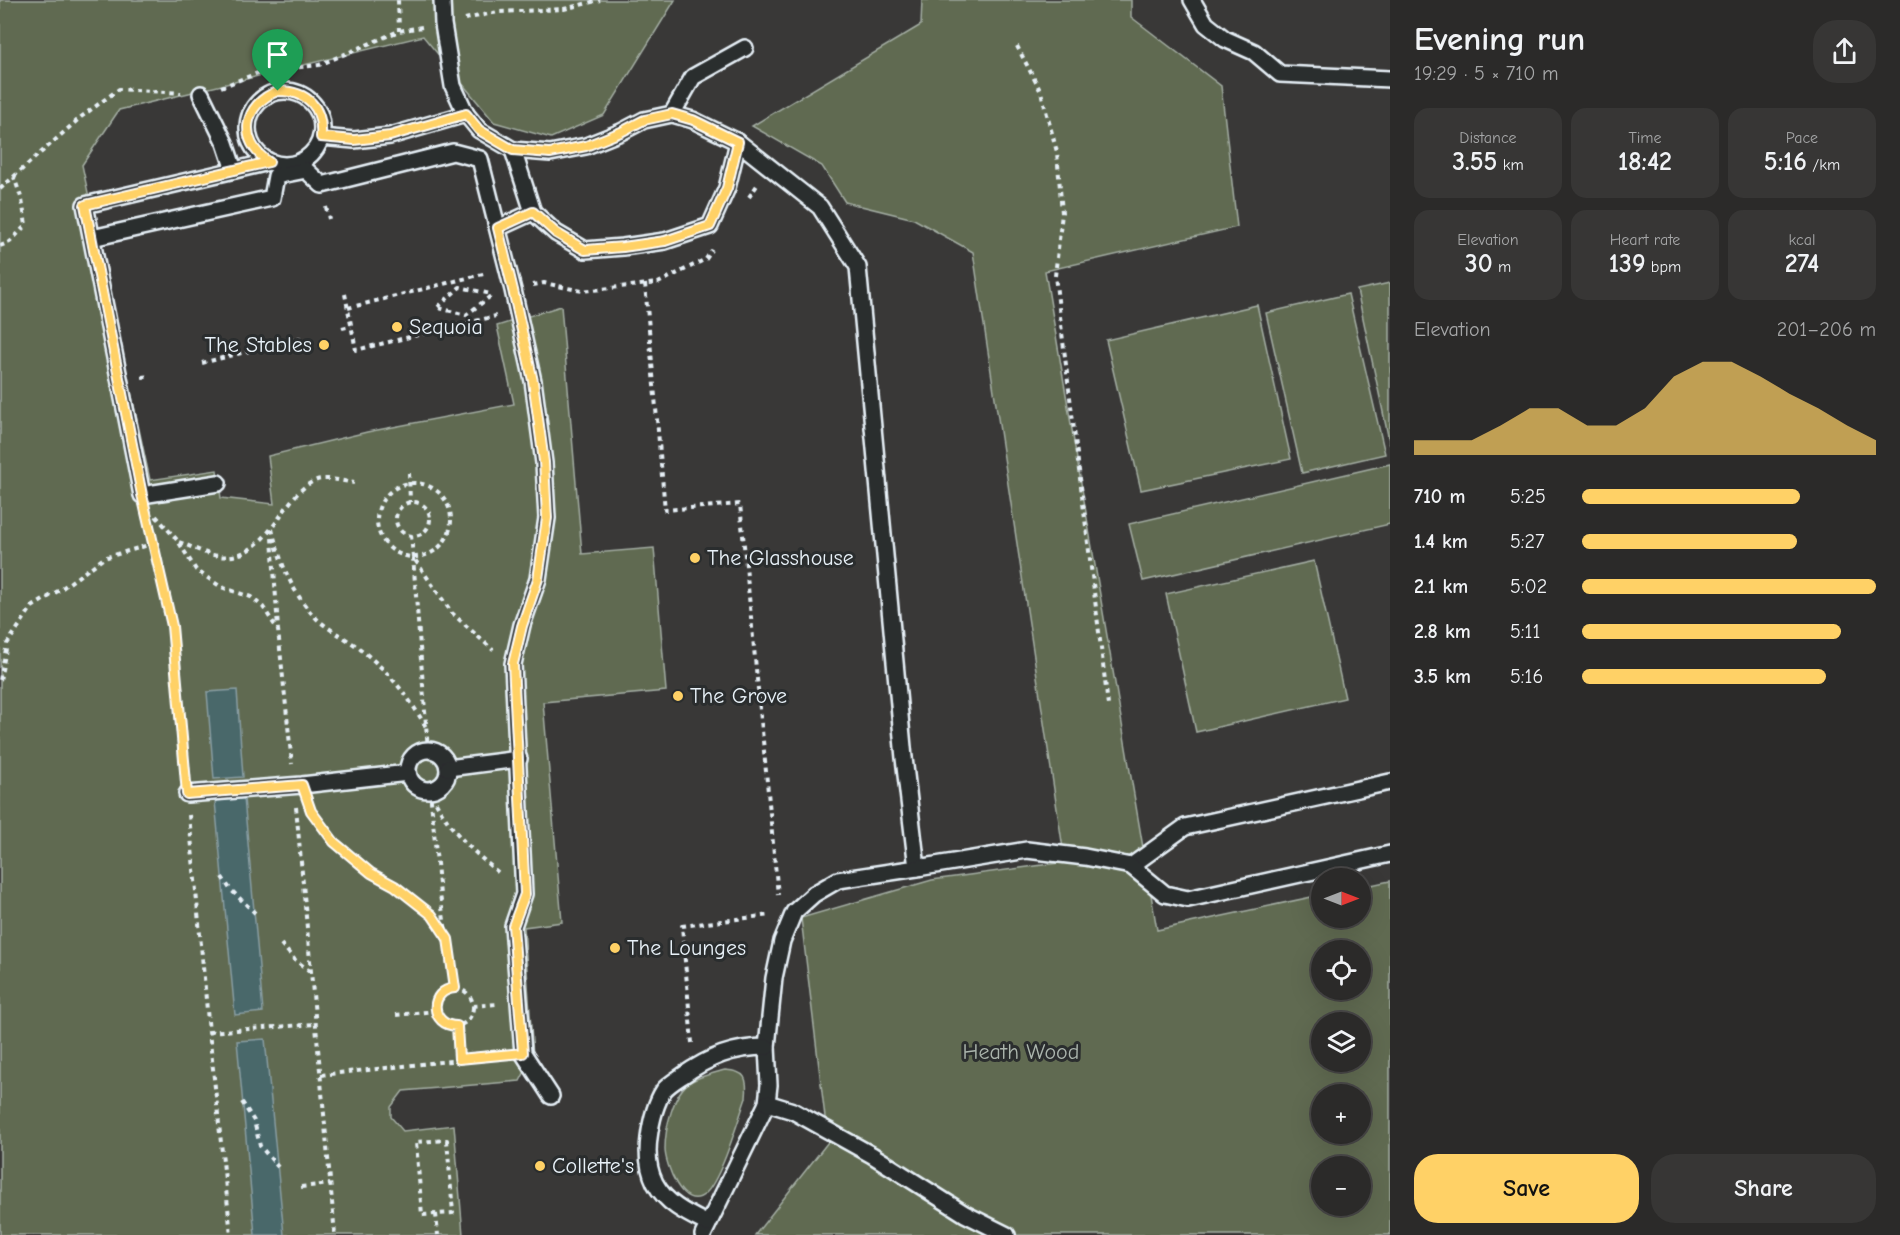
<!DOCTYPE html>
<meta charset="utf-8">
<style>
body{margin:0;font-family:"Comic Neue",sans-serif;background:#373635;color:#f1f3f6;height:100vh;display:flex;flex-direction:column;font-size:22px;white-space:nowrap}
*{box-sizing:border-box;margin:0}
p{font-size:20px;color:#a6a7a8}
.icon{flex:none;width:33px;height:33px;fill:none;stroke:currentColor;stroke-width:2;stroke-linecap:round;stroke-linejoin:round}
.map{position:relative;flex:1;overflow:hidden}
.panel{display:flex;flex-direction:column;background:#2b2a29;width:510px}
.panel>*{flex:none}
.needle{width:39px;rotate:90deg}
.fabs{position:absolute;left:1311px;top:868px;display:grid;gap:12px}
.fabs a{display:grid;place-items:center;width:60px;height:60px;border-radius:50%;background:#2b2a29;box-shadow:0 6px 24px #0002,0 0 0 2px #474646;font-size:30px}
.pin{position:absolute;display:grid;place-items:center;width:51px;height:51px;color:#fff;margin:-62px -26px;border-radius:50% 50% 50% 0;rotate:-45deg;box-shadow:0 0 6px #0007}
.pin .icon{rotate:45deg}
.round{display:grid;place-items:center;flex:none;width:63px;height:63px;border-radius:24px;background:#373635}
.summary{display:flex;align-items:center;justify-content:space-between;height:102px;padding:0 24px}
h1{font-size:33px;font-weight:800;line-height:45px}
.metrics{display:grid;grid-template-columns:repeat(3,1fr);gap:9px;height:102px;padding:6px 24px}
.metrics div{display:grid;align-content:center;border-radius:15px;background:#373635;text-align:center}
.metrics b{font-size:26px;font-weight:800}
.metrics small{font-size:16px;font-weight:400}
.metrics p{font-size:16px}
.chart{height:168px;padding:12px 24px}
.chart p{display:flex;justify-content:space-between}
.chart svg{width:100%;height:108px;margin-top:6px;fill:#ffd166;opacity:.7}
.action{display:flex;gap:12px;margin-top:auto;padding:12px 24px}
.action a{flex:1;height:69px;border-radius:24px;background:#ffd166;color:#111;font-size:24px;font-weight:800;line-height:69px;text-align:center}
.action a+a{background:#373635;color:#f1f3f6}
ul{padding:0 24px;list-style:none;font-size:20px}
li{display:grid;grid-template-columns:96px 72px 1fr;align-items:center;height:45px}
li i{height:15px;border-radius:8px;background:#ffd166}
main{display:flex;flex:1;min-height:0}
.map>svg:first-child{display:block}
.green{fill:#616b51;stroke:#a4aea4;stroke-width:1.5;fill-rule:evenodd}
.water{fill:#49676b;stroke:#899ea3;stroke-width:1.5}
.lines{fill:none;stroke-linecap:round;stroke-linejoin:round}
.lane-casing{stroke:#e8f1f8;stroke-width:20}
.path{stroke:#e8f1f8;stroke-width:4;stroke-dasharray:4.5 4.5;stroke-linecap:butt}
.lane{stroke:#2a2d2e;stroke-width:15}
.route-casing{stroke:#fff;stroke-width:12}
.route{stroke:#ffd166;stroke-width:8}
.poi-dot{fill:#ffd166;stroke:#2a2d2e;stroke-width:2}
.labels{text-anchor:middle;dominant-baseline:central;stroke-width:6;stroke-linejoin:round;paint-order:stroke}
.poi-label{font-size:22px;fill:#e8f1f8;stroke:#2a2d2e;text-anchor:start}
.park-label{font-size:22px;fill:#abb5ad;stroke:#2a2d2e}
</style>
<main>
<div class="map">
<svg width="1390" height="1235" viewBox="0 0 1390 1235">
<rect width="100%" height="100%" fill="#393837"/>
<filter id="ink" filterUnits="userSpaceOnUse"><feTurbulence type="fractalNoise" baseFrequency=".0167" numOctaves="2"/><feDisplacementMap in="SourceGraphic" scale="12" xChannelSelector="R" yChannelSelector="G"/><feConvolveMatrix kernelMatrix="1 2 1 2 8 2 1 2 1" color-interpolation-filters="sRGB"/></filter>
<g filter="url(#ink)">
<g class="green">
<polygon points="0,0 675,0 604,115 551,138 494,122 423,36 119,110 82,165 150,480 217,470 221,498 274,504 268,456 367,432 514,404 497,326 561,306 582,554 654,548 666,691 543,702 562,922 524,927 533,1056 520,1081 403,1091 391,1107 391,1117 403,1131 454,1125 463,1235 0,1235"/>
<path d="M922,0H1131V17L1221,86L1237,227L1045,271L1157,930L1321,895L1322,918H1360L1361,887L1390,881V1235H755L828,1142L801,918L932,880L1065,862L973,252L914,219L845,202L822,166L752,126L921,25ZM1322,951H1360V990H1322ZM1322,1023H1360V1062H1322ZM1322,1095H1360V1134H1322ZM1322,1167H1360V1206H1322Z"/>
<polygon points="1390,283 1390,445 1357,290"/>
<polygon points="1348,294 1385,454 1302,473 1266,313"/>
<polygon points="1257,305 1291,459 1141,490 1106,340"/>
<polygon points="1390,464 1390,524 1143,581 1129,524"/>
<polygon points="1314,561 1345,698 1196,732 1166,594"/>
<path d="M725,1070C746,1071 748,1078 746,1098C738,1120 721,1180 705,1194C683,1213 665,1164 665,1149C665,1129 673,1093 690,1082C700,1076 714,1073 725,1070Z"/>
</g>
<g class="water">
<polygon points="237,690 243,777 214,779 207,692"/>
<polygon points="244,798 263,1012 235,1015 215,801"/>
<polygon points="265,1039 284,1235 255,1235 237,1041"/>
</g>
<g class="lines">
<defs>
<g id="lane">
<polyline points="442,0 443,24 453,86 466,114 479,130 513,150 550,153 586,146 621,132 644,120 672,114 693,120 738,142 820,207 858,267 904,758 917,868 838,880 814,894 794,912 782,941 774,978 767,1047 769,1085 767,1103 703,1235"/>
<polyline points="1192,0 1206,24 1225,39 1254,52 1280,74 1390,79"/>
<circle cx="285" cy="128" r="37"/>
<polyline points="201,94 225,143 234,170"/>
<polyline points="672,114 693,77 745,48"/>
<polyline points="321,137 354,140 390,136 466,114"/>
<polyline points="513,150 533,212 556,233 585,250 623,247 665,241 710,226 727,188 738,142"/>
<polyline points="498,228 533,212"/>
<polyline points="92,238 272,198 276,176 306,170 322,185 453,152 480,159 513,290 533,381 544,463 547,518 538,579 522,625 513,664 524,894 513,926 523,1053 551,1096"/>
<polyline points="218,483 142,495 85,205 269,162"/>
<circle cx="428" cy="770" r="20"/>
<polyline points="448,768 519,759"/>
<polyline points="187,794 302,785 408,773"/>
<polyline points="1131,866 1185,827 1390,782"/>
<polyline points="917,868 1027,850 1085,857 1131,866 1165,894 1188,899 1390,854"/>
<polyline points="767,1103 793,1111 872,1155 965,1214 1007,1235"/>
<path d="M708,1224C688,1214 666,1204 655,1183C648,1169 647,1153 649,1138C651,1122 655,1104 664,1090C668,1085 676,1080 682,1076C709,1057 733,1047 767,1047"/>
</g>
</defs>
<use href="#lane" class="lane-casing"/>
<g class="path">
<polyline points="398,0 399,31"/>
<polyline points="465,19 498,12 564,9 600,0"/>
<polyline points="1017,46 1041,92 1057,152 1062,213 1055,276 1108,705"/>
<polyline points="221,87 263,71 319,65 399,31 422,27"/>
<polyline points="0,189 81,117 119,89 181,93"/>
<polyline points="749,197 758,184"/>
<polyline points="326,207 329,219"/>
<polyline points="0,246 10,242 26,225 22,200 14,177"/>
<polyline points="645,284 665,510 740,504 778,895"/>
<polyline points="533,285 544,283 582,291 658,283 706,259 712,250"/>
<polyline points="345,294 356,350 496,316"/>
<polyline points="438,307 460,287 491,294"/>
<polyline points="348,308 487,273"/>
<polyline points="439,308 466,315 492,295"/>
<polyline points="342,328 351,326"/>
<polyline points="202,363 301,338"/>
<polyline points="142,377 150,376"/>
<polyline points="409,473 410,502"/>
<circle cx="414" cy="520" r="37"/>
<circle cx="413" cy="519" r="17"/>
<polyline points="156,516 178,541 196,570 221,587 251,597 263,607 278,630 292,764"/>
<path d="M272,529C280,562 292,594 317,619C329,630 346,638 359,648C389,672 409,696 427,729"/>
<polyline points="411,535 413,557"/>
<polyline points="272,538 278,629"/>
<path d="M179,542C192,547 205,554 218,556C251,561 270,531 286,508C294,497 304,484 317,480C327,477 343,481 354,483"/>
<polyline points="152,544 172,625 185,771"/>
<polyline points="0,680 7,644 32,607 58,591 104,558 152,544 146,517"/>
<polyline points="428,750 413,557 452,613 493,650"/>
<polyline points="430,790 440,895 455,988"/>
<path d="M432,794C448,829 470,849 500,874"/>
<polyline points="309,805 311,811 334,842 371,873 395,887 432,915 448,939"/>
<polyline points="296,807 335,1235"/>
<polyline points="189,815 209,1032 231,1235"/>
<polyline points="222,877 230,889 255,913"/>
<polyline points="281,944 294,959 311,972"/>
<circle cx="454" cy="1007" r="19"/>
<polyline points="473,1006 497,1004"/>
<polyline points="396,1015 436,1011"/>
<polyline points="457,1026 459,1060 501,1055"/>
<polyline points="209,1032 316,1024"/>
<polyline points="692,1043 682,926 770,915"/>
<polyline points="321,1075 459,1060"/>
<polyline points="242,1102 254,1121 260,1146 278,1167"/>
<polygon points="447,1140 453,1213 422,1215 416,1142"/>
<polyline points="301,1187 330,1184"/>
<polyline points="436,1214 438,1235"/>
</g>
<use href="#lane" class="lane"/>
</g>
</g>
<g class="lines" filter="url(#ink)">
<defs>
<path id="route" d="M278,91C308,91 323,107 321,137L354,140L390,136L466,114L479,130L513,150L550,153L586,146L621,132L644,120L672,114L693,120L738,142L727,188L710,226L665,241L623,247L585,250L556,233L533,212L498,228L513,290L533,381L544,462L547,518L538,579L522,626L513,664L525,894L513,926L523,1053L459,1059L457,1026C430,1026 428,990 455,988L448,939L432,915L395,886L371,873L334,842L311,811L302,785L187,794L172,626L142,495L85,205L269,162C237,141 243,104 278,91Z"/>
</defs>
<use href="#route" class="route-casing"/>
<use href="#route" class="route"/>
</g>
<g class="poi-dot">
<circle cx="397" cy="327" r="6"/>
<circle cx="324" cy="345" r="6"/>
<circle cx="695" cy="558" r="6"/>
<circle cx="678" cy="696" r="6"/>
<circle cx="615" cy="948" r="6"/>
<circle cx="540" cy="1166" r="6"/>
</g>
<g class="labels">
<g class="poi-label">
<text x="409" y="327">Sequoia</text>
<text x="312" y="345" text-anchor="end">The Stables</text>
<text x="707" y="558">The Glasshouse</text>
<text x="690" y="696">The Grove</text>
<text x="627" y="948">The Lounges</text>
<text x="552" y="1166">Collette's</text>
</g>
<g class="park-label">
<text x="1021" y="1052">Heath Wood</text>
</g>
</g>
</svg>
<div class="fabs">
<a><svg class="needle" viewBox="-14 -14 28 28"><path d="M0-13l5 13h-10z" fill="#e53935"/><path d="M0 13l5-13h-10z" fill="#a6a7a8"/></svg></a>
<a><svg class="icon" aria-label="locate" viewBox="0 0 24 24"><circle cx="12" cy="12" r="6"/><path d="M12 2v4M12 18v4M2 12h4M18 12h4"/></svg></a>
<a><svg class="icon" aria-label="layers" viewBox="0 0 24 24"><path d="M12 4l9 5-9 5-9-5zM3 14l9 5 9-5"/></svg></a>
<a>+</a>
<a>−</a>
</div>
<div class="pin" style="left:278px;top:91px;background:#1e9e55"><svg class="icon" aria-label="arrive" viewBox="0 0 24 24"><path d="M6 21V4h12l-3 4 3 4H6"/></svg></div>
</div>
<section class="panel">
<div class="summary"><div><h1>Evening run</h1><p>19:29 · 5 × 710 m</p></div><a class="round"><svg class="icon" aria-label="share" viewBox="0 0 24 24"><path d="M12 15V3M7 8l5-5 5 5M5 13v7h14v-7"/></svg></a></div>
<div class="metrics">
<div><p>Distance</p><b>3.55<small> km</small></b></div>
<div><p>Time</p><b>18:42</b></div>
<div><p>Pace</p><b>5:16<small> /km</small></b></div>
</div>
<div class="metrics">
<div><p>Elevation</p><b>30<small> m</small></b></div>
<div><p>Heart rate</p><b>139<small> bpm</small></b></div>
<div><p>kcal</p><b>274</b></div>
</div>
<div class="chart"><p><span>Elevation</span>201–206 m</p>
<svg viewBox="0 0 160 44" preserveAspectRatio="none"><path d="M0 44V38L10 38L20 38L30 32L40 25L50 25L60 32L70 32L80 25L90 12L100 6L110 6L120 12L130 19L140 25L150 32L160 38V44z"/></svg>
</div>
<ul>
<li><b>710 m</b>5:25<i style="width:74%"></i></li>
<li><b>1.4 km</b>5:27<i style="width:73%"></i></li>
<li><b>2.1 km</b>5:02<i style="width:100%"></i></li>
<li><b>2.8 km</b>5:11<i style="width:88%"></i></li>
<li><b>3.5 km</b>5:16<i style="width:83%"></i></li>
</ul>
<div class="action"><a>Save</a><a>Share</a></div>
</section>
</main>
